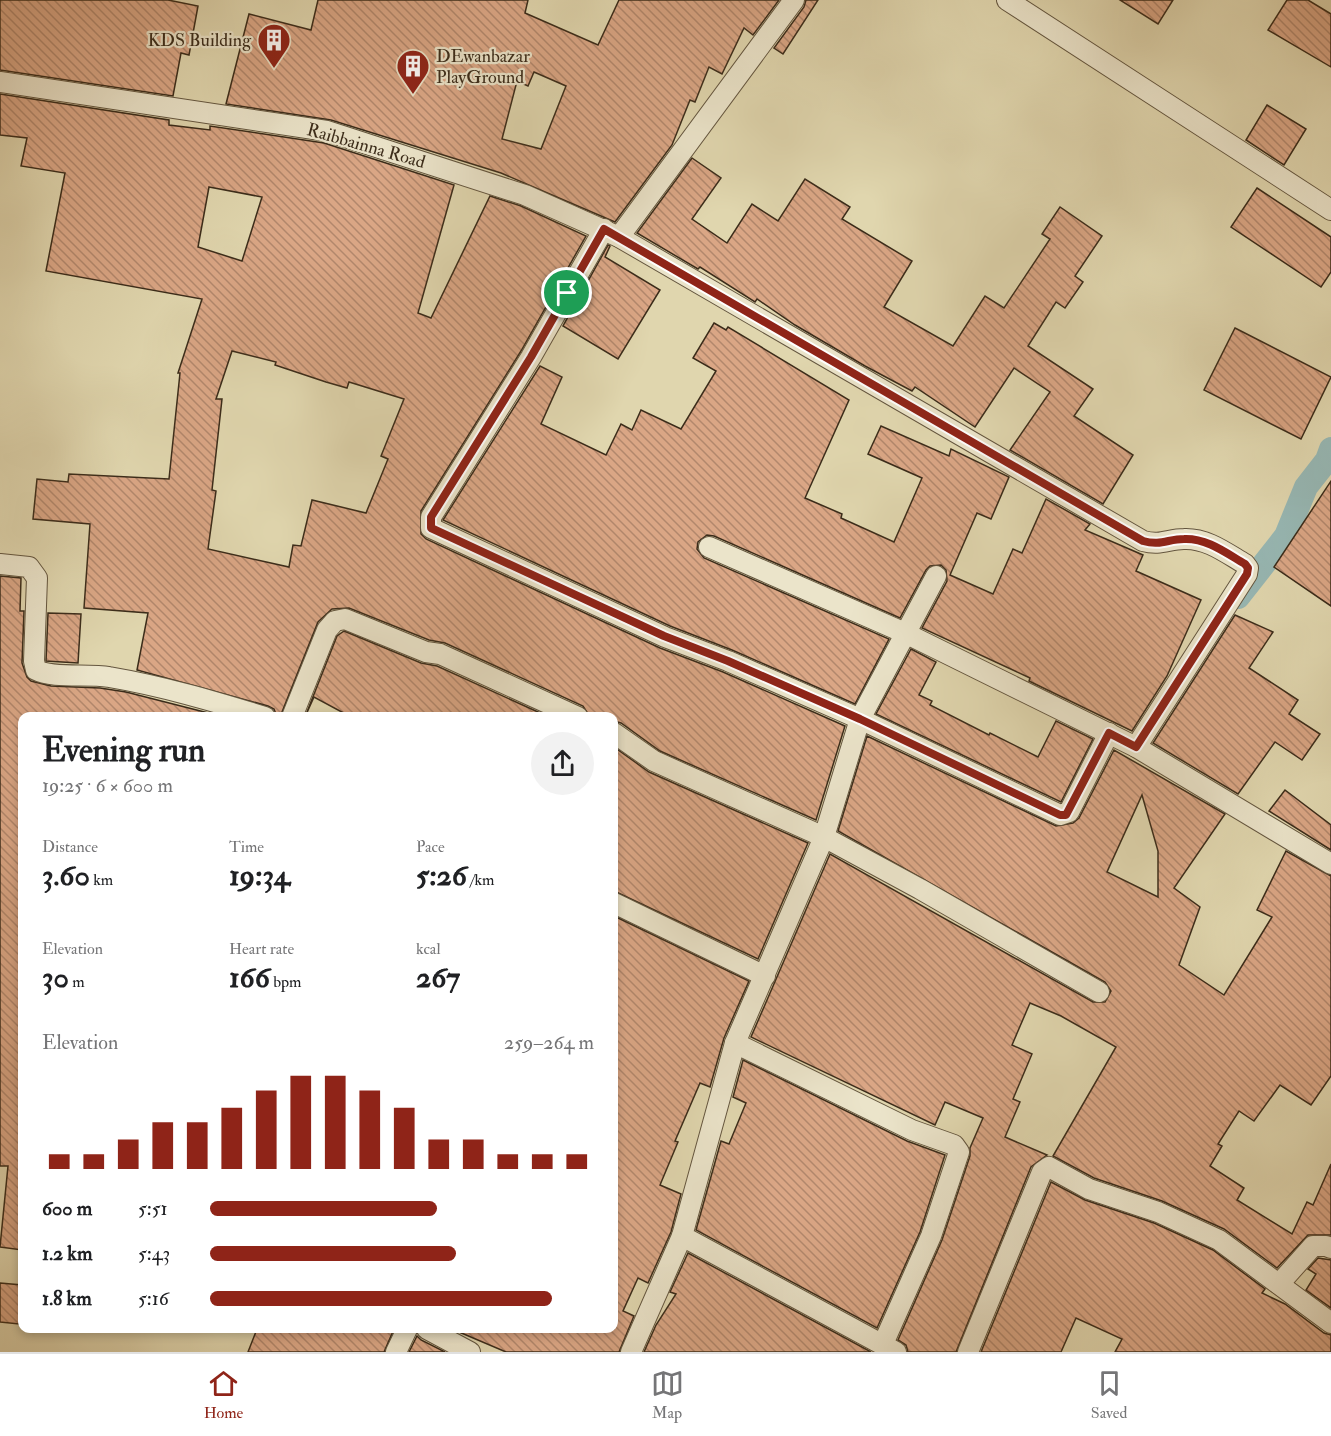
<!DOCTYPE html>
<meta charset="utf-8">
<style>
body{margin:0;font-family:"IM FELL Double Pica",serif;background:#f2f2f2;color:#202124;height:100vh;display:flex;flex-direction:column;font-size:22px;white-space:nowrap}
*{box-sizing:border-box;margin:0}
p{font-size:20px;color:#757577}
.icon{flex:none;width:33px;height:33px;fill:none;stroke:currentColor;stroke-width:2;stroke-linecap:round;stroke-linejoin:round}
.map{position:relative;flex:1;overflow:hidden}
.details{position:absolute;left:18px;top:712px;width:600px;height:621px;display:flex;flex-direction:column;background:#fff;border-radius:12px;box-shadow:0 3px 9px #0003}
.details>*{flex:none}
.pin{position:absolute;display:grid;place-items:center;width:51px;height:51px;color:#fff;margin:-26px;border:3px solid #fff;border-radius:50%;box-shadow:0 2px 6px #0007}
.round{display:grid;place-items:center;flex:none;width:63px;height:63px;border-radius:32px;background:#f2f2f2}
.head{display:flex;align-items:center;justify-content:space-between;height:102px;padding:0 24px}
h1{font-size:33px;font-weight:800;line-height:45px}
.figures{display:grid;grid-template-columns:repeat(3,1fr);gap:9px;height:102px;padding:6px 24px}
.figures div{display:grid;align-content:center}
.figures b{font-size:30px;font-weight:800}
.figures small{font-size:16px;font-weight:400}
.figures p{font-size:16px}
.chart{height:168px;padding:12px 24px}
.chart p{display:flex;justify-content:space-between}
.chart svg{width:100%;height:108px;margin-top:6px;stroke:#8f2418;stroke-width:6}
ul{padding:0 24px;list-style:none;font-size:20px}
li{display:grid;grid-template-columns:96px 72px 1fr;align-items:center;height:45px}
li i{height:15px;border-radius:8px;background:#8f2418}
.tabs{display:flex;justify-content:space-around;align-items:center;height:84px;border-top:2px solid #e0e0e0;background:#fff;font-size:16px;color:#757577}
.tabs a{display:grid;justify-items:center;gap:3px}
.tabs .on{color:#8f2418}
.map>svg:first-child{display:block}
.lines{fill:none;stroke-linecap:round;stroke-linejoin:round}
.canal{stroke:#97b7b3;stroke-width:24}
.building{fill:url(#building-back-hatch);stroke:#3b2c1a;stroke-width:1.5;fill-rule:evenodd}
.street-casing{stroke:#64563f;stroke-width:22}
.street{stroke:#ebe4ca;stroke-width:20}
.route-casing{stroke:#fff;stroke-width:12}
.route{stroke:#8f2418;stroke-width:8}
.labels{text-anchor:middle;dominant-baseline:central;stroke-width:4.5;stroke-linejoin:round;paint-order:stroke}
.poi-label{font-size:18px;fill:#3b2c1a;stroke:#ebe4ca;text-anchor:end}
.street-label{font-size:18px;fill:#3b2c1a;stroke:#ebe4ca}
</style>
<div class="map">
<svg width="1331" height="1352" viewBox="0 0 1331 1352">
<defs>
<pattern id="building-back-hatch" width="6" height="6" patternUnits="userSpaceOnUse" patternTransform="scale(1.5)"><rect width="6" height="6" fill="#daa685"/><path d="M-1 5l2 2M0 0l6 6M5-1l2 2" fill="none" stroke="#b2876c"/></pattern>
</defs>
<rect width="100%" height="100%" fill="#e0d6ae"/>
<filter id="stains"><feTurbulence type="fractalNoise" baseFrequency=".00333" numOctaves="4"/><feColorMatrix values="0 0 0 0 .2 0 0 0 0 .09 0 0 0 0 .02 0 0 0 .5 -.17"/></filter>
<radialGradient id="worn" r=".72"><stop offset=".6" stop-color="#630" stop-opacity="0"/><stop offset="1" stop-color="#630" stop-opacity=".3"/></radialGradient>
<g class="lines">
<polyline class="canal" points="1238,597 1286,536 1306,487 1327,460 1331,449"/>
</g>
<g class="building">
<polygon points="0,0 168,0 198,6 189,55 181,53 173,96 0,70"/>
<path d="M318,0H528L525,13L598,45L619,0H779L753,35L744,28L722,74L709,67L695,102L690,100L672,145L615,222L501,173L331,120L226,104L249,14L311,30ZM534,72L566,86L541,149L502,139L517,81L528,86Z"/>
<polygon points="806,0 818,0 783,54 774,48 804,7"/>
<polygon points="1120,0 1173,0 1158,24"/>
<polygon points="1287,0 1308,0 1331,14 1331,67 1268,30"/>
<path d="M0,94L169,120V125L210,130V126L324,143L454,185L418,313L431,318L490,196L521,206L586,236L521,351L421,511V534L426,539L660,648L723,672L845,726L816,820L660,751L621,723L614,721V717H590L583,706L445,643L429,640L349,608L332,609L318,622L280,717H277L274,709L268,706L137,670L148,613L84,608L90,524L33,519L37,479L68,482L69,474L169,479L180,373H178L202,299L46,271L65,173L21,166L27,138L0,135ZM209,187L262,197L242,261L198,247ZM232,351L276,362L275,365L326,382L347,388L349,382L404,399L381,456L388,459L366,513L312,500L301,546L293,545L289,567L208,549L216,491L212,490L222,399H216Z"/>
<polygon points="1267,105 1306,129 1284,165 1246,140"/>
<polygon points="692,158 721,178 692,219 727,243 752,204 778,221 805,179 850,207 842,219 912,261 884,307 953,346 985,296 1004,308 1050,239 1042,234 1060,207 1102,236 1075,276 1083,282 1065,308 1056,302 1028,346 1093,389 1074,416 1133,455 1103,504 1010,450 1050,392 1014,368 975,427 915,387 912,391 865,366 795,325 757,299 755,302 700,267 698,269 637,233"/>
<polygon points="1257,188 1331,237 1331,272 1321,287 1231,227"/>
<polygon points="608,245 610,246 605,257 660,290 618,359 563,326"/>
<polygon points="714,323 726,330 728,327 849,400 805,498 842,514 841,518 894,542 922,478 868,454 881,426 949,456 951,449 1009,477 991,519 977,513 950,575 993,594 1013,549 1022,553 1046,499 1090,524 1085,530 1143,555 1136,571 1201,600 1167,676 1132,731 1029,681 1030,678 922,628 947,581 946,570 941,565 930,566 926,570 900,618 714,536 707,535 698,542 697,549 704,558 889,639 855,704 732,650 670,626 443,520 540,366 562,377 541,424 606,455 621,424 632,430 641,410 681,429 716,371 693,358"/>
<polygon points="1235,328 1331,377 1301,439 1204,390"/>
<polygon points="1331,481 1331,606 1274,567"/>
<polygon points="0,576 21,578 20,611 24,611 22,663 27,677 31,681 51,686 100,688 126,692 224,717 22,717 22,1250 0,1247 8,1166 0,1166"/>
<polygon points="48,613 81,614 78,663 46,661"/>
<polygon points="1235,615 1273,632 1249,668 1298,700 1289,714 1320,734 1302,760 1275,742 1238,794 1153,743"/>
<polygon points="344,631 421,663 437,666 549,717 351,717 314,697 305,717 337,636"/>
<polygon points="911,649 936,662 919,695 932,701 930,705 989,735 990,733 1038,757 1056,721 1093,739 1061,802 876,714"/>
<path d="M867,736L1056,826L1073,823L1079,818L1114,750L1225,814L1174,888L1200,907L1179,965L1224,995L1272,917L1257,910L1286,851L1331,876V1076L1311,1105L1280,1085L1254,1121L1239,1111L1218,1144L1222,1146L1210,1166L1244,1188L1237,1200L1292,1234L1307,1202L1313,1205L1331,1164V1235H1308L1277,1268L1224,1229L1162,1201L1094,1178L1053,1156L1116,1047L1061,1016L1030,1003L1012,1045L1032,1054L1013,1099L1020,1102L1005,1137L1047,1155L1031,1167L956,1352H908L906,1345L898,1340L942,1240L970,1156V1148L983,1118L945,1102L935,1125L751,1037L830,854L1093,1002H1105L1111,991L1105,982L838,831ZM1142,795L1158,851V897L1107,872Z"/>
<polygon points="614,747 649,772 808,843 758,959 614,891"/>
<polygon points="1285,790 1331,825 1331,850 1269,811"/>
<polygon points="614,916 749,981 724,1038 710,1087 700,1083 675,1141 678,1142 660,1185 681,1194 671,1232 648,1283 638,1278 623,1311 634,1316 619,1352 506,1352 452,1329 614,1329"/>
<polygon points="743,1060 907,1141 945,1155 920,1232 877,1328 696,1230 721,1141 729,1144 746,1103 733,1097"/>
<polygon points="1051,1182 1085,1200 1154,1223 1213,1250 1265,1289 1262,1293 1285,1304 1324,1333 1331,1335 1331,1352 1115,1352 1122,1339 1076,1318 1061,1352 981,1352"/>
<polygon points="688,1253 871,1352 644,1352 656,1325 676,1294 670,1292"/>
<polygon points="1318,1258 1331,1260 1331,1308 1306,1290 1316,1274 1308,1269"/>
<polygon points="0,1283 22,1285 19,1324 0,1322"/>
<polygon points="257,1329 394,1329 384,1352 248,1352"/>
<polygon points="417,1336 421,1340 445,1352 409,1352"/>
</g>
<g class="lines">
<defs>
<g id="street">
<polyline points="1007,0 1331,210"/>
<path d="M0,82L327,131L525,195L619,237L1143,541C1161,546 1168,539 1184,539C1207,538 1226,553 1245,564L1248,568L1247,574L1136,747"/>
<polyline points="604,229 531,357 431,517 431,528 665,637 728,661 860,719 1060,815 1069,812 1109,733"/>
<polyline points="619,237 794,0"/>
<polyline points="709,547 905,633 1136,747 1331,864"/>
<path d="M0,564L29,567L37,578L34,661L36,670C53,679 89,673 109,677C162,686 213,701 265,717"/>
<polyline points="292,717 327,630 335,621 345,619 426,652 440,654 578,717"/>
<polyline points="614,733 654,761 824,837 920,889 1099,992"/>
<polyline points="614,903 765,976"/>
<polyline points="735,1043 912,1130 954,1145 959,1152 931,1236 883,1344"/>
<polyline points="1279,1284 1313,1246 1326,1246 1331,1248"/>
<polyline points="427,1329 470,1352"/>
<polyline points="396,1352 407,1329"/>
<polyline points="631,1352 682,1236"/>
<polyline points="896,1352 682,1236 735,1043 824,837 860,719 936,576"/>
<polyline points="968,1352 1042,1172 1049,1167 1089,1189 1158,1212 1219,1240 1331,1323"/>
</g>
</defs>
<use href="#street" class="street-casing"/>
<use href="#street" class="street"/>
</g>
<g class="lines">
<defs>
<path id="route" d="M604,229L1143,541C1161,546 1168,539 1184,539C1207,538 1226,553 1245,564L1248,568L1247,574L1136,747L1109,733L1066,815H1060L860,719L728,661L664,636L431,528V517L531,357Z"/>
</defs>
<use href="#route" class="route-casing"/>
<use href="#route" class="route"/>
</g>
<defs>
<symbol id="building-pin" viewBox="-11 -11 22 30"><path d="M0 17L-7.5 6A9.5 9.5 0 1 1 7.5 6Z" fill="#8f2418" stroke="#ebe4ca"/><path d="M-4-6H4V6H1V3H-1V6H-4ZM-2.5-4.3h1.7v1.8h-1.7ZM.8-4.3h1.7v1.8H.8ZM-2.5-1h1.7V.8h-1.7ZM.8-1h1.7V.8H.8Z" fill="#fff"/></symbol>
</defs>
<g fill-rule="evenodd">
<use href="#building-pin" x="255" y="21" width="38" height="52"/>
<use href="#building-pin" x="394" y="47" width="38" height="52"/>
</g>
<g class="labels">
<g class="poi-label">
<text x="251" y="40">KDS Building</text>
<text x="436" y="56" text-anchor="start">DEwanbazar<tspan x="436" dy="21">PlayGround</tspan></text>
</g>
<g class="street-label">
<text transform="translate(366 146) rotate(16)">Raibbainna Road</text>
</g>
</g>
<rect width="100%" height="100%" filter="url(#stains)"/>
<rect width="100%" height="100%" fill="url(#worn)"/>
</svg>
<div class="pin" style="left:567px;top:293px;background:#1e9e55"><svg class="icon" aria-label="arrive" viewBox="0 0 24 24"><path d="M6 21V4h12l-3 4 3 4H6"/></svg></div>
<section class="details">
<div class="head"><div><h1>Evening run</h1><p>19:25 · 6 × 600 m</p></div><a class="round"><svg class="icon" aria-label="share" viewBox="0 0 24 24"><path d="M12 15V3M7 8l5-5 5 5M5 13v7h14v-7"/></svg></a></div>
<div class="figures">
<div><p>Distance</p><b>3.60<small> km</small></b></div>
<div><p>Time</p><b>19:34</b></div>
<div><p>Pace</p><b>5:26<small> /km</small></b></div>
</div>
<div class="figures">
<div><p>Elevation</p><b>30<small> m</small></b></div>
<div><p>Heart rate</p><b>166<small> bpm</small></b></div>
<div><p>kcal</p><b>267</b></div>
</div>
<div class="chart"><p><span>Elevation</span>259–264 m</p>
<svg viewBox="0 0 160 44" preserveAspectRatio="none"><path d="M5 44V38M15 44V38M25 44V32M35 44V25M45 44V25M55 44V19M65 44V12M75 44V6M85 44V6M95 44V12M105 44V19M115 44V32M125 44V32M135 44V38M145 44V38M155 44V38"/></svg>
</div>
<ul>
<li><b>600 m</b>5:51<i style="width:59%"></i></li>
<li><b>1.2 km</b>5:43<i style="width:64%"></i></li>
<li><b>1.8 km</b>5:16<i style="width:89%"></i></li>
</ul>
</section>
</div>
<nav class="tabs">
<a class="on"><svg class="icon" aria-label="home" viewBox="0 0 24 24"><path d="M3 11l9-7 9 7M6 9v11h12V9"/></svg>Home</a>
<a><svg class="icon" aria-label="map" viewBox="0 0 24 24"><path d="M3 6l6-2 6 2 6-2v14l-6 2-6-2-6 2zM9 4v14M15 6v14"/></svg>Map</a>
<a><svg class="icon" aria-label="saved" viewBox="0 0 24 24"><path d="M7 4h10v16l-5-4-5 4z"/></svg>Saved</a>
</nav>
